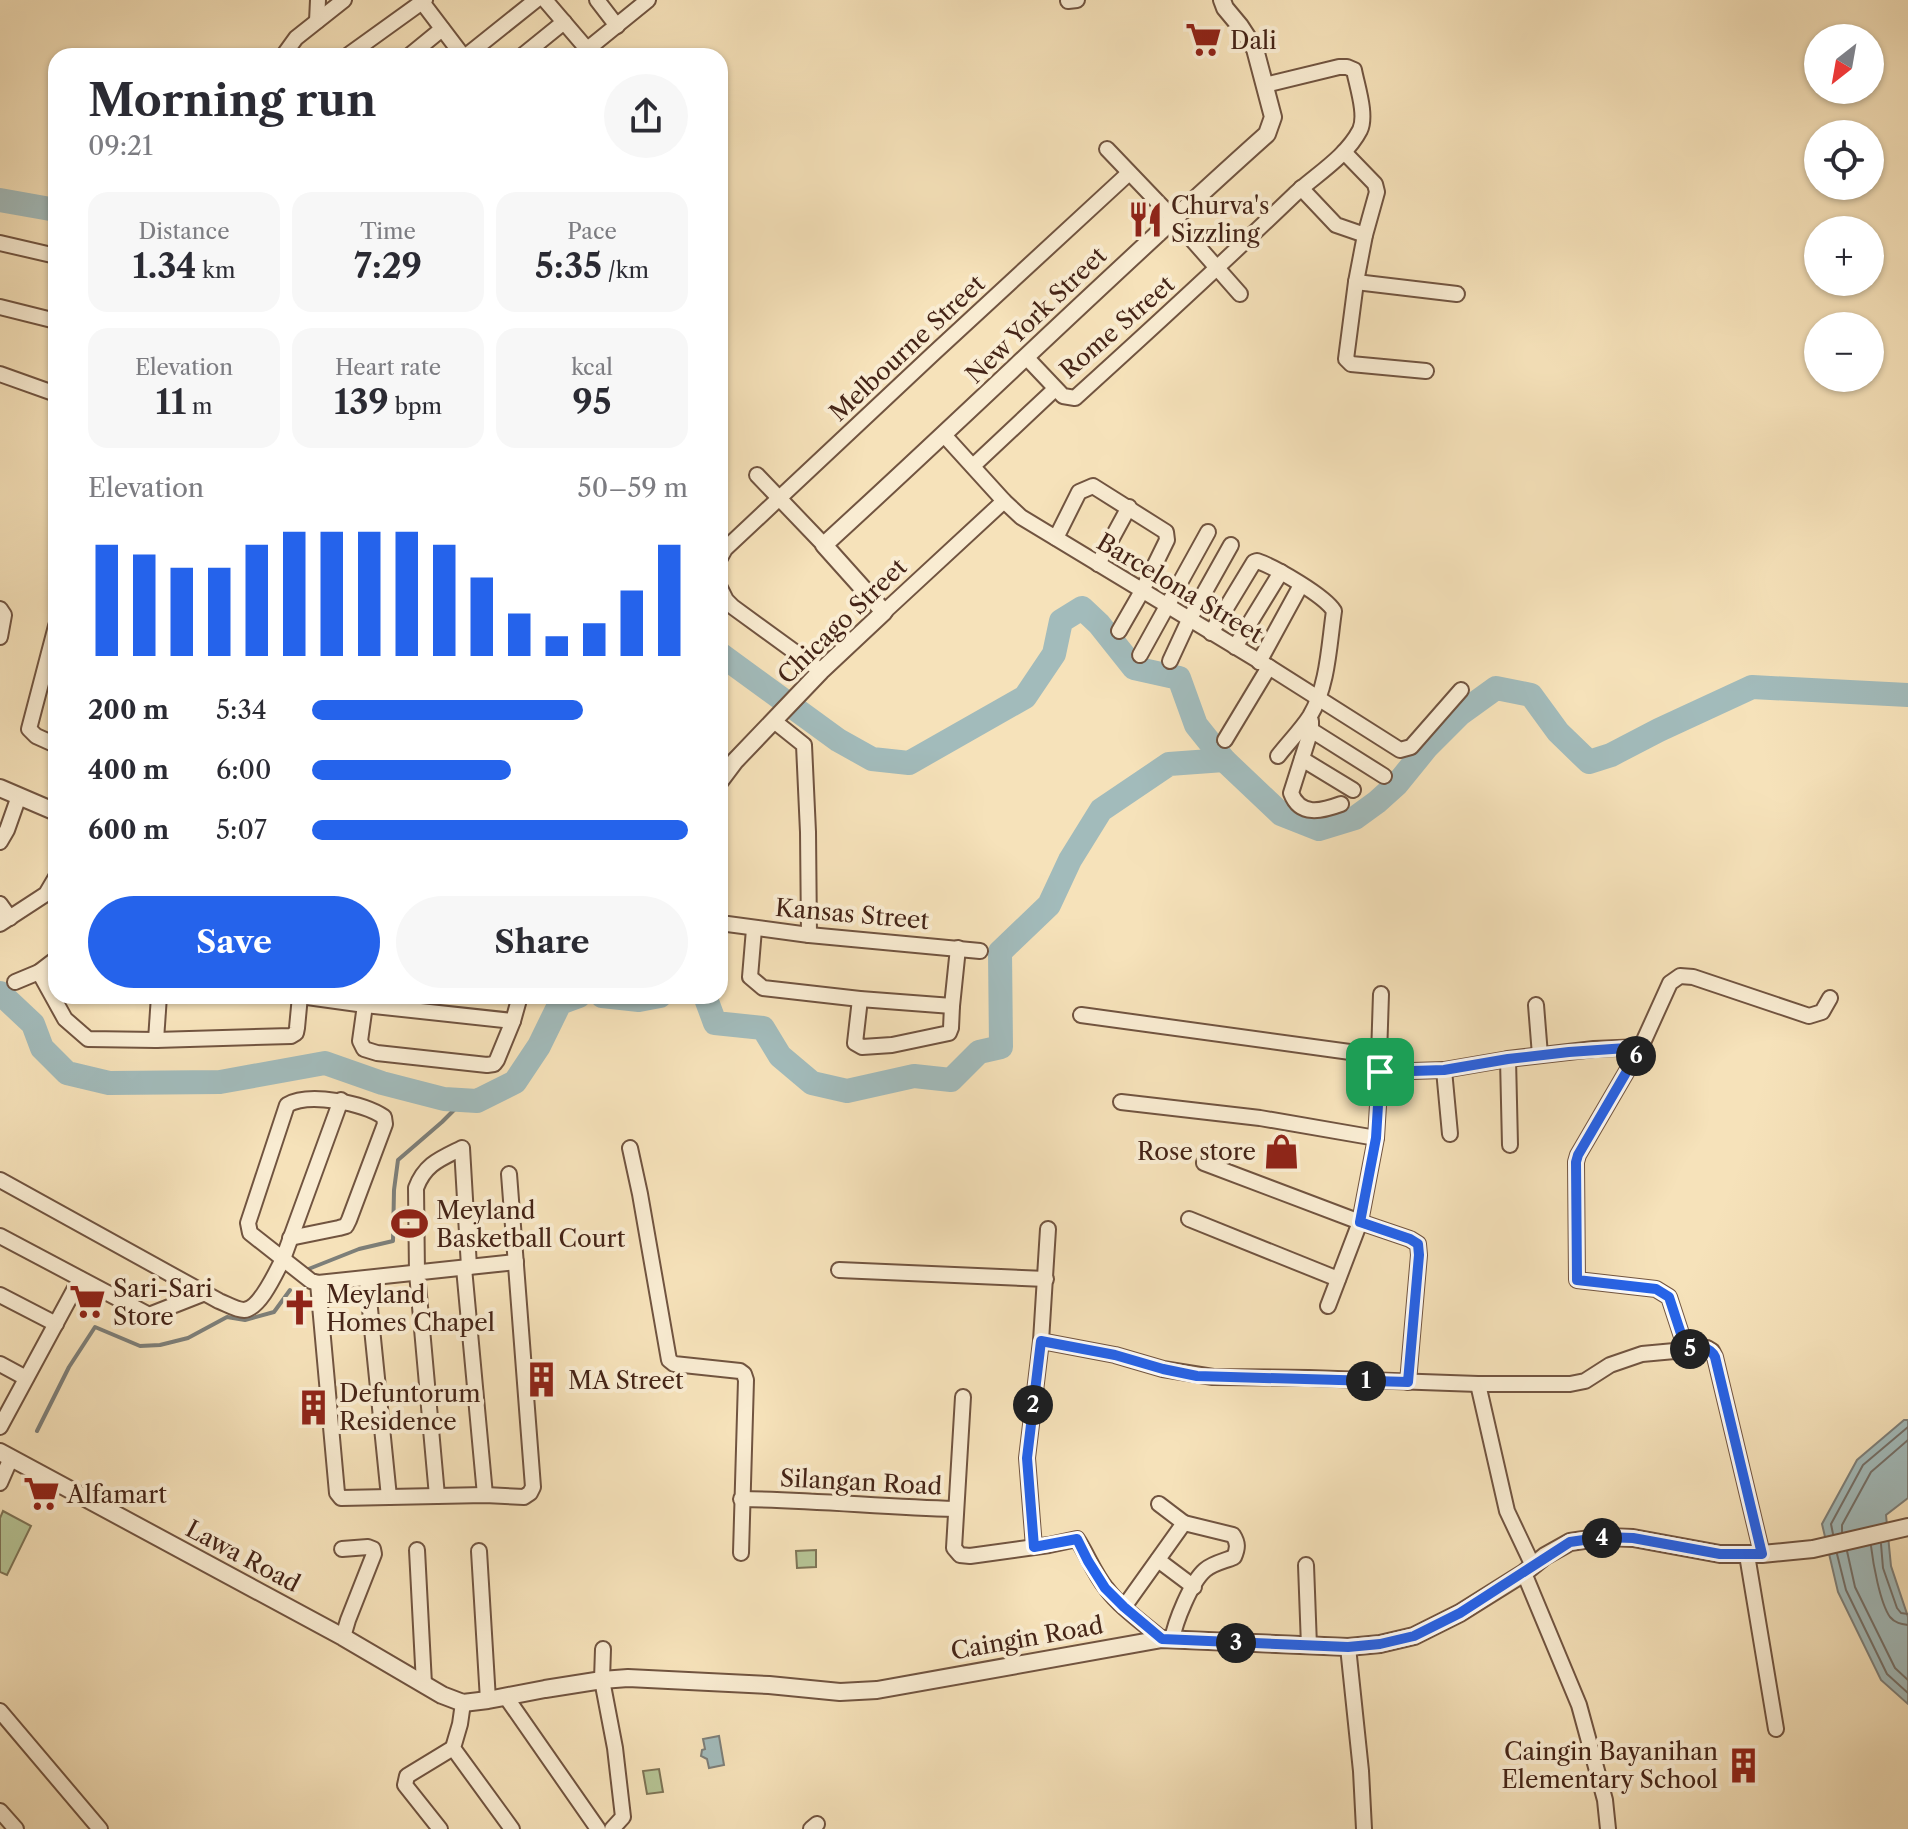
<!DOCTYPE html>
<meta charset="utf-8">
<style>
body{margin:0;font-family:"Libre Caslon Text",serif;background:#f7f7f7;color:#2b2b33;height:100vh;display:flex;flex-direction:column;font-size:30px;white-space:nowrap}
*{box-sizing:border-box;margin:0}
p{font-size:26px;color:#7c7c81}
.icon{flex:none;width:44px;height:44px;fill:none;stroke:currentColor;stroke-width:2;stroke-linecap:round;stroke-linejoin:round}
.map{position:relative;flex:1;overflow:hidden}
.panel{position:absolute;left:48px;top:48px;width:680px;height:956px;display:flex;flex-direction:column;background:#fff;border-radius:24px;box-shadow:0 2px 6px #0004}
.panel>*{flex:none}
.needle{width:52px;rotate:211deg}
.controls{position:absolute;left:1804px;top:24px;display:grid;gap:16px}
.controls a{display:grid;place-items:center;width:80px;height:80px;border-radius:50%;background:#fff;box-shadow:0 2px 6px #0004;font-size:40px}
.pin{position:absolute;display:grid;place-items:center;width:68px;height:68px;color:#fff;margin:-34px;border-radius:16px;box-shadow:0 4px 12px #0006}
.km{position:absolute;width:40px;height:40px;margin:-20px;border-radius:50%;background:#222;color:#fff;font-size:22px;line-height:40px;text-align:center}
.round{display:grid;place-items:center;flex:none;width:84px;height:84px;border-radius:42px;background:#f7f7f7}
.overview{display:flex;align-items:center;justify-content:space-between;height:136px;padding:0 40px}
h1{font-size:44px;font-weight:700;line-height:60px}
.metrics{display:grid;grid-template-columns:repeat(3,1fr);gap:12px;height:136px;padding:8px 40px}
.metrics div{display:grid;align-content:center;border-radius:20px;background:#f7f7f7;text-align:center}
.metrics b{font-size:34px;font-weight:700}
.metrics small{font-size:22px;font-weight:400}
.metrics p{font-size:22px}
.chart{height:224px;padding:16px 40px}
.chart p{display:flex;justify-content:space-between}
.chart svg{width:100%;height:144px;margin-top:8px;stroke:#2563eb;stroke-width:6}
.primary-button{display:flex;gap:16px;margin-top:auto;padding:16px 40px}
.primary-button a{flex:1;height:92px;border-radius:48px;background:#2563eb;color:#fff;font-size:32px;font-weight:700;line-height:92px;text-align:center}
.primary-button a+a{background:#f7f7f7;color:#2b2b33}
ul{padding:0 40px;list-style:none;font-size:26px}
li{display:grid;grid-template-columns:128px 96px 1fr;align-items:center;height:60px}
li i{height:20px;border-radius:10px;background:#2563eb}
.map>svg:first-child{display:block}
.green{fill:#b6c495;stroke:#7e7456;stroke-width:2}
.water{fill:#a2bbbb;stroke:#7d7f79;stroke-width:2}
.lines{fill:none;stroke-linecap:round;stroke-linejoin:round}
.shore{stroke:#747069;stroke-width:2}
.stream{stroke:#7d7f79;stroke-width:4}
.river{stroke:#a2bbbb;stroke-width:24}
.minor-casing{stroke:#715440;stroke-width:18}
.tertiary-casing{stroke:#715440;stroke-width:20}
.minor{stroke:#f9ecd2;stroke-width:14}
.tertiary{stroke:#f9ecd2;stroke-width:16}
.route-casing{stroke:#fff;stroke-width:16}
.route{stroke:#2563eb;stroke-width:10}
.labels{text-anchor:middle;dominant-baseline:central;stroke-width:8;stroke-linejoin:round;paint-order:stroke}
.poi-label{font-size:24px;fill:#452417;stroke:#f9ecd2;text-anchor:start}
.street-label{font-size:24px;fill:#452417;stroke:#f9ecd2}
</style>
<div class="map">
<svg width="1908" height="1829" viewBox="0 0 1908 1829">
<rect width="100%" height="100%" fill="#f6e2ba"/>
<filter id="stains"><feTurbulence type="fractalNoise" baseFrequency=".0025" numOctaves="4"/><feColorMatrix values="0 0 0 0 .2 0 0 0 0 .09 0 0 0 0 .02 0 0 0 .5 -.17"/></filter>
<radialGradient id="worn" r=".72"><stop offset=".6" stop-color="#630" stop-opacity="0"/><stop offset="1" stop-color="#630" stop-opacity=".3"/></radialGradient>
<g class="green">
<polygon points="3,1511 31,1526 7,1575 0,1572 0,1518"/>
<polygon points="816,1550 816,1567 797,1568 796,1551"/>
<polygon points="659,1769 663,1792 647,1794 643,1771"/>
</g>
<g class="water">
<polygon points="1904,1420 1908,1420 1908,1498 1886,1515 1891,1566 1908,1617 1908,1704 1881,1680 1838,1592 1822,1524 1857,1460"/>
<polygon points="719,1736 724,1765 709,1768 707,1759 701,1756 702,1750 705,1749 703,1739"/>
</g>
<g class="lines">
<g class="shore">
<polyline points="1842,1532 1842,1525 1871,1472 1908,1440"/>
<polyline points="1833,1534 1831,1524 1863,1465 1908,1427"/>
<polyline points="1881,1544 1883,1568 1897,1608 1901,1613 1908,1614"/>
<path d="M1871,1546C1873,1563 1880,1603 1890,1617C1895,1623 1901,1624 1908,1625"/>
<polyline points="1847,1551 1855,1587 1895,1668 1908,1680"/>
<polyline points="1837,1554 1846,1590 1887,1674 1908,1693"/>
</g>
<g class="stream">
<polyline points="306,1270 359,1249 393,1241 394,1190 398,1160 442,1122 463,1101"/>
<polyline points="37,1431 69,1367 95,1327 140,1346 160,1345 188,1338 227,1317 245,1320 274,1312 290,1290"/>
</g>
<g class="river">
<polyline points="0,200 56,210"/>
<polyline points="720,654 838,740 872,759 909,763 1025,697 1054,654 1061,621 1082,608 1099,624 1134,668 1179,678 1196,725 1224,760 1281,814 1319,829 1355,818 1377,802 1397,784 1427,747 1460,714 1496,688 1531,695 1558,732 1589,762 1611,755 1659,730 1752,687 1908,695"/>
<polyline points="0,993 33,1024 42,1048 67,1073 109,1083 220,1082 325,1063 382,1083 444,1099 477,1101 515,1082 539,1046 560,1003 579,996"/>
<polyline points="602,996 639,1000 660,996"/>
<polyline points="705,996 715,1023 763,1028 780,1056 812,1083 847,1091 914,1076 951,1080 979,1052 1001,1047 1000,952 1049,905 1070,860 1101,810 1169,764 1224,760"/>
</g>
<defs>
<g id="minor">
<polyline points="425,0 422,2 463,56"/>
<polyline points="545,0 587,49"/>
<polyline points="597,0 617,26"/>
<polyline points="1068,1 1077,0"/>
<polyline points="317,21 318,0"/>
<polyline points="283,56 296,38 344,0"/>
<polyline points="347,56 422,2"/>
<polyline points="409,56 442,29"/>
<polyline points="466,56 536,0"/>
<polyline points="522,56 564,22"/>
<polyline points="579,56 648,0"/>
<polyline points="1107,149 1173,218 1240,294"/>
<polyline points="1344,152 1375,184 1377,192 1365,235 1356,282 1346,359 1351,364 1426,371"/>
<polyline points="1301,188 1336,225 1365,235"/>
<polyline points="0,243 56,256"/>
<polyline points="1356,282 1457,294"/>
<polyline points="0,307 56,321"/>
<path d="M1026,357L1063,396L1075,398C1149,331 1223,263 1295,194C1317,174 1346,157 1360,130C1367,115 1357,86 1354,70L1347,67H1339L1265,85"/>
<polyline points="0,374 56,394"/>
<polyline points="944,435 1004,501 1021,517 1269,667 1400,750 1411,747 1461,690"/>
<polyline points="973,466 1055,389"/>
<polyline points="757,475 824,545"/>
<polyline points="1056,538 1079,492 1093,486 1166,532 1167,540 1142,591 1119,631"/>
<polyline points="720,558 725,549 934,353 1129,173"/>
<polyline points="1098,564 1129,507"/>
<polyline points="720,588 726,600 733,607 821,671"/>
<polyline points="0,609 4,615 0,637"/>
<polyline points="884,612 1004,501"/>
<polyline points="56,626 29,729 36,736 56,745"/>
<path d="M1211,633L1254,562L1257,561C1275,567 1325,596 1334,611C1329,645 1328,686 1310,716C1301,730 1288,743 1278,756"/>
<polyline points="1235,647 1281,572"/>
<polyline points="1140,655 1208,532"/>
<polyline points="1170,661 1189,620 1231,545"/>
<polyline points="1259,662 1301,585"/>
<polyline points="774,721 804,745 808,832 809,935"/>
<polyline points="1311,721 1311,730 1384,776"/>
<path d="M1311,730L1291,793C1300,817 1322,811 1341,804"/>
<polyline points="1225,740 1269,667"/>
<polyline points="1302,759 1353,790"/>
<polyline points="0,842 7,830 19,796"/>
<polyline points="0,904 10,918"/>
<polyline points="720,923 809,935 980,951"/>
<polyline points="0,924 46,894 56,877"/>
<polyline points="754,929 750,977 763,988 860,999 952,1006 958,948"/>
<polyline points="39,972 65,1019 88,1039 156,1040 291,1036 296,1033 297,1028 300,996"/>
<polyline points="15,982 39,972 56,959"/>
<polyline points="300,996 365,1005 513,1021"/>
<polyline points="860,999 855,1043 862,1047 892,1045 949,1033 951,1028 952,1006"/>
<polyline points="365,1005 360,1041 364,1049 377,1053 487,1065 494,1064 497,1060 513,1021 520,996"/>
<polyline points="1536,1005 1540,1055"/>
<polyline points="1081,1015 1379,1056"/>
<polyline points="156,1040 159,996"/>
<polyline points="1508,1059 1510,1145"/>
<polyline points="1444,1070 1450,1134"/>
<polyline points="1380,1072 1444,1070 1508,1059 1594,1049 1641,1047"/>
<polyline points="1121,1102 1260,1118 1376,1138"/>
<polyline points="630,1148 640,1194 669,1360 674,1364 740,1371 744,1374 746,1380 741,1553"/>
<polyline points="1204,1163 1360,1222 1410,1239 1418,1244 1419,1255 1408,1382"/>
<path d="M0,1180L219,1301C227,1304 236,1310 244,1310C260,1309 276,1272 283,1259L341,1100"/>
<polyline points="1189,1219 1338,1279"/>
<polyline points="0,1236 149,1315 205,1293"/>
<path d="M290,1238L339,1228L346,1226L349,1220L385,1124L384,1117C363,1103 309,1092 287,1105L248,1223L250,1233L311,1281L318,1283L516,1262"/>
<polyline points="464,1268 485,1495"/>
<polyline points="839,1270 1046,1279"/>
<polyline points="367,1279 389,1497"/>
<polyline points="318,1283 337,1493 341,1498 485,1495 524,1497 530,1493 533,1487 509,1174"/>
<polyline points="0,1295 56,1324"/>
<polyline points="1328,1306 1360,1222 1376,1138 1380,1072 1379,1056 1381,994"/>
<polyline points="1041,1341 1115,1355 1163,1369 1213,1377 1309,1378 1478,1384 1570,1384 1585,1381 1610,1365 1642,1354 1707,1348 1712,1351 1715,1357 1762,1554"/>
<polyline points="1686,1349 1669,1297 1656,1289 1577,1280 1576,1162 1578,1155 1641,1047 1670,983 1680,976 1693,977 1809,1016 1822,1012 1830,998"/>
<polyline points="0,1364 26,1378"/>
<polyline points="1478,1384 1507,1511 1533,1566"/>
<path d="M963,1397L954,1548L960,1555L970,1556L1049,1545L1077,1539C1087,1554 1094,1573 1106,1588C1121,1608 1143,1623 1162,1639"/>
<polyline points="0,1427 80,1279"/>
<polyline points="0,1483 11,1458"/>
<path d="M437,1496L417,1273L416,1188C425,1164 440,1159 462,1148L469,1267"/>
<path d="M741,1499C813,1500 884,1507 955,1509"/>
<polyline points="1159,1504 1184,1523"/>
<polyline points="1034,1547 1027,1458 1041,1341 1048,1229"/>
<polyline points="342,1549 368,1547 373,1549 374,1554 348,1620 343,1637"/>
<polyline points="417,1550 424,1684"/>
<polyline points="479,1551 488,1700"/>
<polyline points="1747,1555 1776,1729"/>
<polyline points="1158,1560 1194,1587"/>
<polyline points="1306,1565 1309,1646"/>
<polyline points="1524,1573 1579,1705 1605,1800 1608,1829"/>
<path d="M1124,1607L1184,1523L1233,1535C1238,1543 1238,1548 1234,1557C1225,1561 1213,1563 1205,1570C1191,1582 1175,1622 1172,1640"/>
<polyline points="1348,1647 1361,1771 1364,1829"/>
<polyline points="603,1649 602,1680 615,1748 623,1817 612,1829"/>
<polyline points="506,1697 598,1829"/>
<polyline points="463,1703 460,1724 453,1748 512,1829"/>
<polyline points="0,1711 100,1829"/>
<polyline points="0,1811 16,1829"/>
<polyline points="440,1829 405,1785 407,1776 453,1748"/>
<polyline points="811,1829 817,1824"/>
</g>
<g id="tertiary">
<path d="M720,781L735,761L821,671L884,612L824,545C973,409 1117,268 1267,134L1273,117L1255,49L1240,26L1225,8L1222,0"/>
<polyline points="0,788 56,812"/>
<polyline points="0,1452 343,1637 442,1695 463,1703 488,1700 545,1689 602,1680 628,1678 769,1685 840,1692 877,1690 1162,1639 1348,1647 1380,1644 1414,1636 1460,1613 1524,1573 1545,1556 1570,1542 1604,1537 1633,1538 1720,1554 1762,1554 1813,1549 1908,1527"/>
</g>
</defs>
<use href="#minor" class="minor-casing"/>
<use href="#tertiary" class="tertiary-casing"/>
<use href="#minor" class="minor"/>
<use href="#tertiary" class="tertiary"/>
</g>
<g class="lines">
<defs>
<path id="route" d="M1641,1047L1578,1155L1576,1162L1577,1280L1656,1289L1669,1297L1686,1349C1698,1348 1709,1345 1715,1357L1762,1554H1720L1633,1538L1604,1537L1570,1542L1460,1613L1414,1636L1380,1644L1348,1647L1162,1639L1124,1607L1105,1588L1088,1561L1077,1539L1034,1547L1027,1458L1041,1341L1115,1355L1163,1369L1197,1376L1408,1382L1419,1255L1418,1244L1410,1239L1360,1222L1376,1138L1380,1072L1444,1070L1508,1059L1569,1052Z"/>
</defs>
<use href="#route" class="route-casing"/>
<use href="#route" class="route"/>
</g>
<defs>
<symbol id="supermarket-bare" viewBox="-9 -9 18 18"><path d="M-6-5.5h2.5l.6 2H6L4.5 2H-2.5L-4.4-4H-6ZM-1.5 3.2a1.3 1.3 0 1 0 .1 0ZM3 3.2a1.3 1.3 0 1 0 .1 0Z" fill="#8f2418" stroke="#f9ecd2" stroke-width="2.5" paint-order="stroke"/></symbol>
<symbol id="restaurant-bare" viewBox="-9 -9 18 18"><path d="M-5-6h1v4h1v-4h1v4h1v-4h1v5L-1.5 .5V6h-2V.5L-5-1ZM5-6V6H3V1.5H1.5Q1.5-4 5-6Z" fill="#8f2418" stroke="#f9ecd2" stroke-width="2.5" paint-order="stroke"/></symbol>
<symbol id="shop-bare" viewBox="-9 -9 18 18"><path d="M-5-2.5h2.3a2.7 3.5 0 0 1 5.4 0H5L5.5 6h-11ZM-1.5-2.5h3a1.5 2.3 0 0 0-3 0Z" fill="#8f2418" stroke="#f9ecd2" stroke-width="2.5" paint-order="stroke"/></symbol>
<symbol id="stadium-bare" viewBox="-9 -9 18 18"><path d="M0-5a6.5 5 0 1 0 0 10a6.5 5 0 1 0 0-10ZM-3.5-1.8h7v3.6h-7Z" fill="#8f2418" stroke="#f9ecd2" stroke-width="2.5" paint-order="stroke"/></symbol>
<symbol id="church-bare" viewBox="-9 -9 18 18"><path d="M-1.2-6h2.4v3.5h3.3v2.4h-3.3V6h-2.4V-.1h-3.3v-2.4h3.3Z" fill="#8f2418" stroke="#f9ecd2" stroke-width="2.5" paint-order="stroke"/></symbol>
<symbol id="building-bare" viewBox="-9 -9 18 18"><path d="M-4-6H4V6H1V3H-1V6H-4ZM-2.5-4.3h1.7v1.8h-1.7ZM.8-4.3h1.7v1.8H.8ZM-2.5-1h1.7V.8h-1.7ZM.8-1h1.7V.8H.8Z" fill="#8f2418" stroke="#f9ecd2" stroke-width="2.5" paint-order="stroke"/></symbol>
</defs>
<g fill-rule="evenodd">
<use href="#supermarket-bare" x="1178" y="14" width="51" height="51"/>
<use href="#restaurant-bare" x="1120" y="194" width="51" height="51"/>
<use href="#shop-bare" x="1256" y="1126" width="51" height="51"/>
<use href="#stadium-bare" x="384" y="1198" width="51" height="51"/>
<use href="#supermarket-bare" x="62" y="1276" width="51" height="51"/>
<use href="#church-bare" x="274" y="1282" width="51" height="51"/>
<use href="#building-bare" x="516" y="1354" width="51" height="51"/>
<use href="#building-bare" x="288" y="1382" width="51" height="51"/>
<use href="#supermarket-bare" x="16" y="1468" width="51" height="51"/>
<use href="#building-bare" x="1718" y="1740" width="51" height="51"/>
</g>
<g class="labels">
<g class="poi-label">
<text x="1230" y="40">Dali</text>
<text x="1171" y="205">Churva's<tspan x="1171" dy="28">Sizzling</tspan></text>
<text x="1256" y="1151" text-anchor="end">Rose store</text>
<text x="436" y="1210">Meyland<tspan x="436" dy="28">Basketball Court</tspan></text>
<text x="113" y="1288">Sari-Sari<tspan x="113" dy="28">Store</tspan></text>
<text x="326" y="1294">Meyland<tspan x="326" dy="28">Homes Chapel</tspan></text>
<text x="568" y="1380">MA Street</text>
<text x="339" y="1393">Defuntorum<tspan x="339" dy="28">Residence</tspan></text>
<text x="67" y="1494">Alfamart</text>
<text x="1718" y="1751" text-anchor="end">Caingin Bayanihan<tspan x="1718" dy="28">Elementary School</tspan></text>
</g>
<g class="street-label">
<text transform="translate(1036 315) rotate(-44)">New York Street</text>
<text transform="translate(1117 327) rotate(-41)">Rome Street</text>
<text transform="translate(907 348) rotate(-43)">Melbourne Street</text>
<text transform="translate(1180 588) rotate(31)">Barcelona Street</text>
<text transform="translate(842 621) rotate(-44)">Chicago Street</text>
<text transform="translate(852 914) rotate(5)">Kansas Street</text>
<text transform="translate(861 1482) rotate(3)">Silangan Road</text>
<text transform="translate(243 1556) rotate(28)">Lawa Road</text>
<text transform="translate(1027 1638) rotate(-10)">Caingin Road</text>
</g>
</g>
<rect width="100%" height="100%" filter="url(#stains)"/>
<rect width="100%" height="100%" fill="url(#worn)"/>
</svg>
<div class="controls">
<a><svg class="needle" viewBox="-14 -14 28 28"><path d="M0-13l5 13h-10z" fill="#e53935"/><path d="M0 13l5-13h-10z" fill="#7c7c81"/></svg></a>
<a><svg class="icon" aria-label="locate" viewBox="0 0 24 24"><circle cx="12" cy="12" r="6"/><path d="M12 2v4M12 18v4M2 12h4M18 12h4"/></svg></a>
<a>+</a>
<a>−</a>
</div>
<div class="pin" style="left:1380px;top:1072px;background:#1e9e55"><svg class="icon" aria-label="arrive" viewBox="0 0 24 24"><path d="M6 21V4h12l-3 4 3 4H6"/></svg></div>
<b class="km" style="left:1366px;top:1381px">1</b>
<b class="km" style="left:1033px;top:1405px">2</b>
<b class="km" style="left:1236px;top:1643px">3</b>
<b class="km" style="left:1602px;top:1538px">4</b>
<b class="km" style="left:1690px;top:1349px">5</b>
<b class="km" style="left:1636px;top:1056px">6</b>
<section class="panel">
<div class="overview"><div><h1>Morning run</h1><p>09:21</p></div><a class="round"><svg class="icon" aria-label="share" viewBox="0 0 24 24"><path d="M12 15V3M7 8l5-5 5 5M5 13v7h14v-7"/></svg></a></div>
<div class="metrics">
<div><p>Distance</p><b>1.34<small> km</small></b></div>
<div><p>Time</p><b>7:29</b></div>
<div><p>Pace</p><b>5:35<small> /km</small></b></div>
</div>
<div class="metrics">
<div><p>Elevation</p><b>11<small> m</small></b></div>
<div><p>Heart rate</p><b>139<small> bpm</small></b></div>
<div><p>kcal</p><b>95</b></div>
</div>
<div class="chart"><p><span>Elevation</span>50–59 m</p>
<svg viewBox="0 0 160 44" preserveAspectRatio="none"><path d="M5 44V10M15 44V13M25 44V17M35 44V17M45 44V10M55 44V6M65 44V6M75 44V6M85 44V6M95 44V10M105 44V20M115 44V31M125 44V38M135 44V34M145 44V24M155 44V10"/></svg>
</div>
<ul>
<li><b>200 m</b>5:34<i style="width:72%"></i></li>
<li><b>400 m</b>6:00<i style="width:53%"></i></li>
<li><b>600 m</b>5:07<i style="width:100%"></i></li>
</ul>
<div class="primary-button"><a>Save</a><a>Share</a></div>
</section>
</div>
